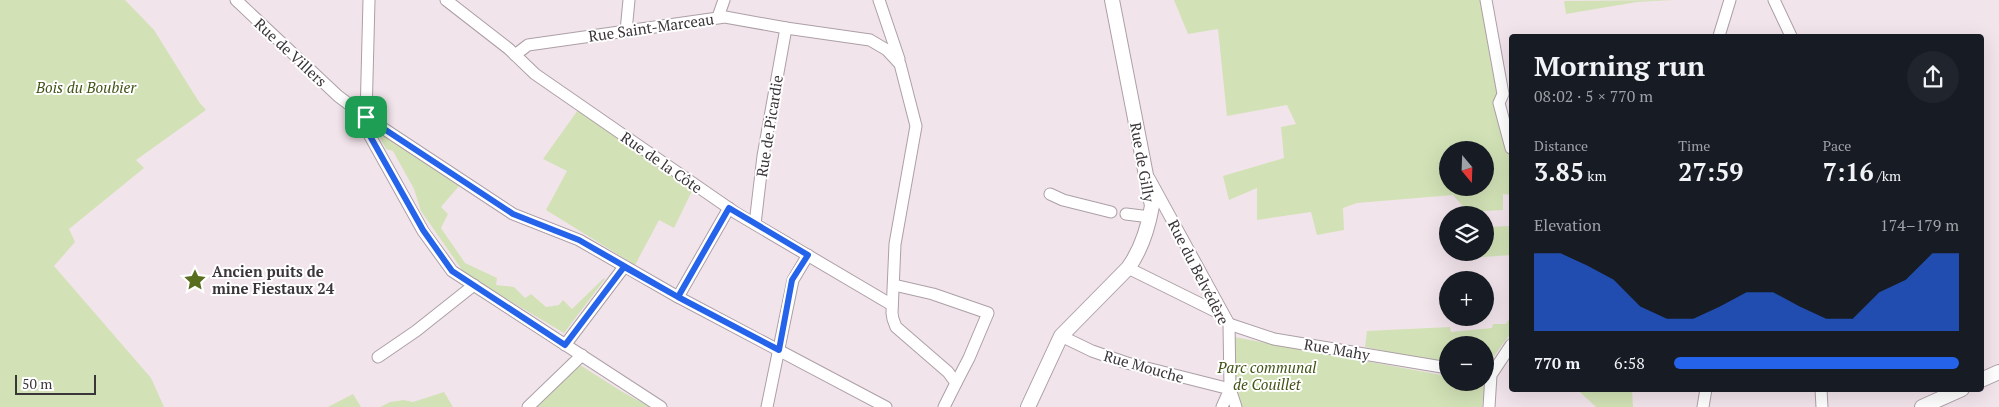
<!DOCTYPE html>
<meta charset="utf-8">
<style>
body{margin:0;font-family:"PT Serif",serif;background:#20242c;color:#f1f3f6;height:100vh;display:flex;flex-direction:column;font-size:19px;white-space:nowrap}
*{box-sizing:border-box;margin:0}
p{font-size:16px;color:#9ea1a6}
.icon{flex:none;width:28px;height:28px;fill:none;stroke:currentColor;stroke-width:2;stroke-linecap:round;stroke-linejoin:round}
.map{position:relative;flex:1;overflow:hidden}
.sheet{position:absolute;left:1509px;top:34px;width:475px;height:358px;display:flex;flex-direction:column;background:#171b24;border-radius:5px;box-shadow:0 5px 20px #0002}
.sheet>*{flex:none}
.needle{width:32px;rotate:161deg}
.buttons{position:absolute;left:1439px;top:141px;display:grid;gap:10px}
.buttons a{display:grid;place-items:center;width:55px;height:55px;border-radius:50%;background:#171b24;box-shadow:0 5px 20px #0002;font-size:25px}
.scale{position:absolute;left:15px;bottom:12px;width:81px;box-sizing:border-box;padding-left:5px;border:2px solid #3a3538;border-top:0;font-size:14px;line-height:18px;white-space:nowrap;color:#3a3538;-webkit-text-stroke:4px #fff;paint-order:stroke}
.pin{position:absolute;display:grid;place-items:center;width:42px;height:42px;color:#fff;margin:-21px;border-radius:10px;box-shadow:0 2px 8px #0006}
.round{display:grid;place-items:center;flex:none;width:52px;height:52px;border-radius:26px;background:#20242c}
.summary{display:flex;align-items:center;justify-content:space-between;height:85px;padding:0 25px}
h1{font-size:28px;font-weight:800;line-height:38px}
.stats{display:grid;grid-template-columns:repeat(3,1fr);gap:8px;height:85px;padding:5px 25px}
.stats div{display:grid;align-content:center}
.stats b{font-size:25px;font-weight:800}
.stats small{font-size:14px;font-weight:400}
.stats p{font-size:14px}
.chart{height:140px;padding:10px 25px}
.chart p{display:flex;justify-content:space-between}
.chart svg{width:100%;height:90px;margin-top:5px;fill:#2563eb;opacity:.7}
ul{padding:0 25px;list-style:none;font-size:16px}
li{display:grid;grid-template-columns:80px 60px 1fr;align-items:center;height:38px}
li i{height:12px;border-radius:6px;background:#2563eb}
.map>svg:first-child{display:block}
.green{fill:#d2e2b6;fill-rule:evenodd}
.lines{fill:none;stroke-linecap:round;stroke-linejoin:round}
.minor-casing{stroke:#ad9fa7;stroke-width:13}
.major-casing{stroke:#ad9fa7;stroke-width:16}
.minor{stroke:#fff;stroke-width:11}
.major{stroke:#fff;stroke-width:14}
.route-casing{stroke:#fff;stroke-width:10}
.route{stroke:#2563eb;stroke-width:6}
.labels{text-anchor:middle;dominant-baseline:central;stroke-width:4;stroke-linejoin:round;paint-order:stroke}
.street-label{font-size:15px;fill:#3a3538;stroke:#fff}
.park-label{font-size:15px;font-style:italic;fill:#415315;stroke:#fff}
.poi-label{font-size:15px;font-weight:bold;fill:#3a3538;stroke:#fff;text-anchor:start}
</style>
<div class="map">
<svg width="1999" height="407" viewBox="0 0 1999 407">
<rect width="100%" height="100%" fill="#f2e4eb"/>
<g class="green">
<polygon points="0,0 125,0 154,30 199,102 206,110 136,160 144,168 69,229 75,242 54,266 151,378 164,407 0,407"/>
<path d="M1174,0H1483L1499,95L1500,117L1511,163V195L1503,194V210L1468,212L1453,195L1357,203L1343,208L1344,230L1317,235L1311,212L1257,220V188L1229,200L1223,176L1284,158L1281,127L1296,124L1287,105L1227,116L1218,29L1188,34ZM1448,150H1485V188H1448Z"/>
<polygon points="1673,0 1637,2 1566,14 1564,1"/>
<polygon points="578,110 692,191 674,228 659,220 635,265 546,210 567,171 543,159"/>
<polygon points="379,136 392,138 459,186 441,207 448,214 441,228 465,263 497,278 496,285 514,287 525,298 531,294 546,307 559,305 563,300 572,309 604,278 605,279 564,333 465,274 421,211 414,189 393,151 386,149"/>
<polygon points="1511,226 1511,255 1470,258 1470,253 1485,252 1485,227"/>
<polygon points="1511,316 1511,333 1494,356 1485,363 1485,345 1448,345 1447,364 1365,347 1367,331 1450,327 1451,332 1492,328 1493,324 1506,324"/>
<path d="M1234,337L1447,376L1448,382H1485L1482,407H1242C1234,384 1235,361 1234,337Z"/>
<polygon points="569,358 621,391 650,407 523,407"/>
<polygon points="1586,389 1632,389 1633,407 1596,407 1580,392"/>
<polygon points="444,392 453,407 380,407 390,402 404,400 413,402"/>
<polygon points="353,394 361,407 328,407"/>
</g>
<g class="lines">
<defs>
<g id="minor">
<polyline points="236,0 338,96 366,117 513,214 579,240 678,297 886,407"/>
<polyline points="369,0 366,117 370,136 423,231 452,271 661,407"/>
<polyline points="446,0 509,49 535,74 736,213 892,305"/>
<polyline points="879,0 899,59"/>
<polyline points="1486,0 1503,94 1499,103 1511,148"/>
<polyline points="1774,0 1791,36"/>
<polyline points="718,17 724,0"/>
<polyline points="626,31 629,0"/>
<polyline points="1719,36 1730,0"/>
<polyline points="515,55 528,45 725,17 786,28 870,40 887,50 900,64 916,126 895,244 892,313 893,319 896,327 948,372 956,383 944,407"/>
<polyline points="1149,178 1229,324 1230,389 1236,407"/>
<polyline points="1050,194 1063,200 1111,212"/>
<polyline points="1126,214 1150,217"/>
<polyline points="755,224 763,156 786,28"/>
<polyline points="1128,268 1223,315"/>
<polyline points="894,285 933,294 988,313 969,358 956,383"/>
<polyline points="678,297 729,208"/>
<polyline points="1229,324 1274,339 1448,368"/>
<polyline points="1061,336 1092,351 1127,363 1230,389"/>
<polyline points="565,345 624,267"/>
<polyline points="378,357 416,331 474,285"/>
<polyline points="1821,389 1822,407"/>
<polyline points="528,407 582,355"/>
<polyline points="767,407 793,280 808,255"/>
<polyline points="1222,407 1230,389"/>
<polyline points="1489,407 1491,375 1511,345"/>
<polyline points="1703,407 1706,389"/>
</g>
<g id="major">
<polyline points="1981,380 1999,372"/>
<path d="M1028,407L1061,336L1128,268C1142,249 1148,228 1152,206L1112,0"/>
<polyline points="1922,407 1962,389"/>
</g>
</defs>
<use href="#minor" class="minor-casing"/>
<use href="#major" class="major-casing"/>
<use href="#minor" class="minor"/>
<use href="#major" class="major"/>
</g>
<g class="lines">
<defs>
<polyline id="route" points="366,117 370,136 423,230 452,271 565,345 624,267 678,297 729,208 808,255 792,280 779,350 678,297 579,240 513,214 366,117"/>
</defs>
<use href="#route" class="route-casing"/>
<use href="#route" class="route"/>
</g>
<defs>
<symbol id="sight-bare" viewBox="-9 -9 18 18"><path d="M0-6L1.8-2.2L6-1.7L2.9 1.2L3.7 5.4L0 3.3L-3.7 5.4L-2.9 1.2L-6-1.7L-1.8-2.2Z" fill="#586e1e" stroke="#fff" stroke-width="2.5" paint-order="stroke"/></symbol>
</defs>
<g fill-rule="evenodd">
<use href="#sight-bare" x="179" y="264" width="32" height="32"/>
</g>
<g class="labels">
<g class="street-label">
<text transform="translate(651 27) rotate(-8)">Rue Saint-Marceau</text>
<text transform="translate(291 52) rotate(43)">Rue de Villers</text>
<text transform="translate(769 126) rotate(-81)">Rue de Picardie</text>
<text transform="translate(662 162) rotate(35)">Rue de la Côte</text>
<text transform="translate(1143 162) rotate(80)">Rue de Gilly</text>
<text transform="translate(1199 272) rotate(63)">Rue du Belvédère</text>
<text transform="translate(1337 349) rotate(10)">Rue Mahy</text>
<text transform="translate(1144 366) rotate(16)">Rue Mouche</text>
</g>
<g class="park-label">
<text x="86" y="87">Bois du Boubier</text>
<text x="1267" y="367">Parc communal<tspan x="1267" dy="17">de Couillet</tspan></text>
</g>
<g class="poi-label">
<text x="212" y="271">Ancien puits de<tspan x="212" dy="17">mine Fiestaux 24</tspan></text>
</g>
</g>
</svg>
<div class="buttons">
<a><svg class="needle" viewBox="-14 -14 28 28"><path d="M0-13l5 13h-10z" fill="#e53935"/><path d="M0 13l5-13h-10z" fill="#9ea1a6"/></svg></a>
<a><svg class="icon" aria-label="layers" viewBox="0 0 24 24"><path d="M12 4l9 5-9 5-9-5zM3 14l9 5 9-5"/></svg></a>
<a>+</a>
<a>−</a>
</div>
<div class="scale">50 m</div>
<div class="pin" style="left:366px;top:117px;background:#1e9e55"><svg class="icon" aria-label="arrive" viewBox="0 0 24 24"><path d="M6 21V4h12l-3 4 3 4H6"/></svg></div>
<section class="sheet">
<div class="summary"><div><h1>Morning run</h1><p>08:02 · 5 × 770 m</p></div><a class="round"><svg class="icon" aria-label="share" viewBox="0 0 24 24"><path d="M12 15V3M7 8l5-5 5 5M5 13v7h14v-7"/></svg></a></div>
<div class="stats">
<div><p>Distance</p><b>3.85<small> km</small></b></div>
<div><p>Time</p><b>27:59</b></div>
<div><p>Pace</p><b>7:16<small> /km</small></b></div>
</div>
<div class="chart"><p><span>Elevation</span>174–179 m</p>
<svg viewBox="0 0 160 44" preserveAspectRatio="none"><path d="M0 44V6L10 6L20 12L30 19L40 32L50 38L60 38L70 32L80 25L90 25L100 32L110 38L120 38L130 25L140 19L150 6L160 6V44z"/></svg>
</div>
<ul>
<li><b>770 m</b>6:58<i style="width:100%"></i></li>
</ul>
</section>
</div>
